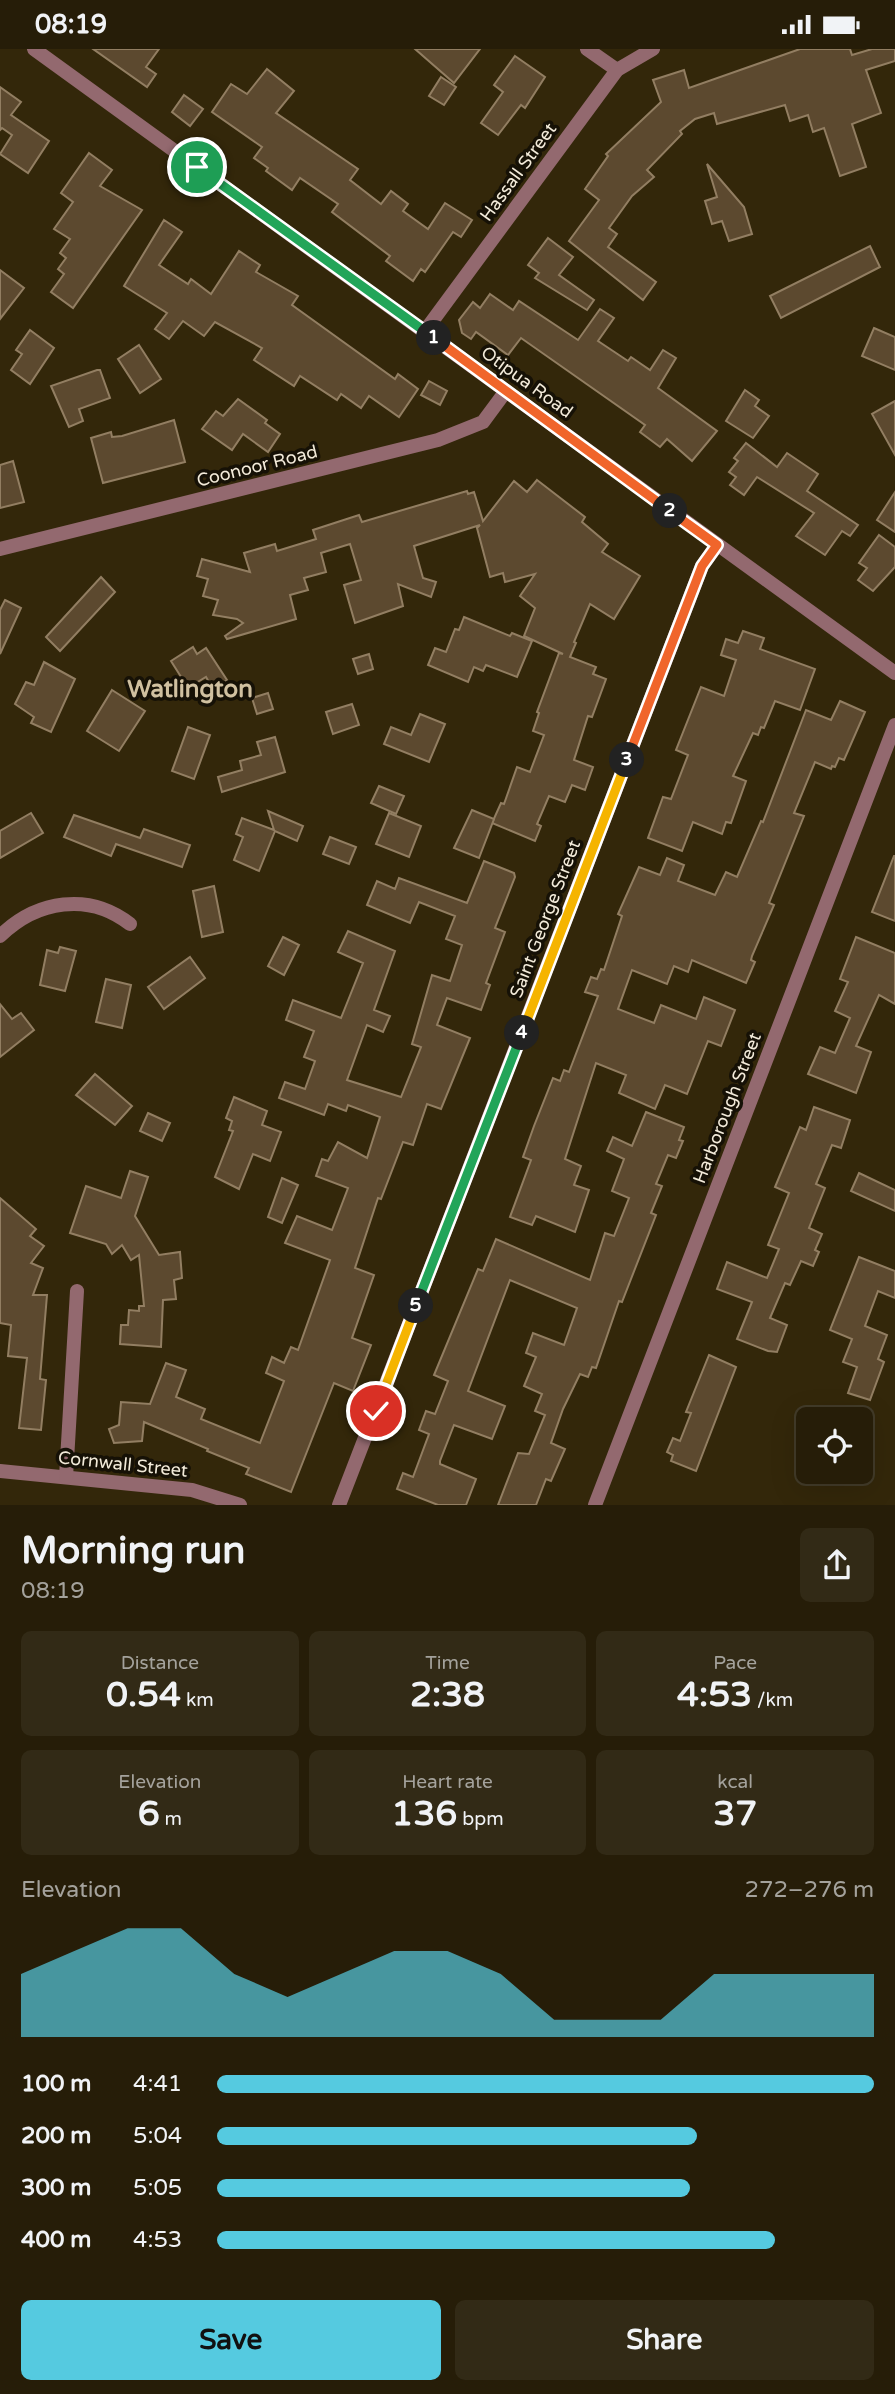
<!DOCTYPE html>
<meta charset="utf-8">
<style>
body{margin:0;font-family:"Varela Round",sans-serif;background:#322a16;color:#f1f3f6;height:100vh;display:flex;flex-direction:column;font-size:26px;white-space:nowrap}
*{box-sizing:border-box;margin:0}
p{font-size:23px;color:#a4a29c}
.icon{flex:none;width:38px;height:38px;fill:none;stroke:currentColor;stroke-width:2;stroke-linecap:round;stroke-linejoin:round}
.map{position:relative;height:1456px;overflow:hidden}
.details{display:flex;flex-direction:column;background:#261d08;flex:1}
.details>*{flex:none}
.buttons{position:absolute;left:796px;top:1358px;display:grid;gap:14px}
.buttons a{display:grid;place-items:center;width:77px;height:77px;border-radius:10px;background:#261d08;box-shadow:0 7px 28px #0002,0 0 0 2px #423b29;font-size:35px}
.pin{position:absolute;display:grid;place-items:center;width:60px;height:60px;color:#fff;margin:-30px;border:4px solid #fff;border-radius:50%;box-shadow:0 2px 7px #0007}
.km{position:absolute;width:35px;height:35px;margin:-18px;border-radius:50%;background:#222;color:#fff;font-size:19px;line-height:35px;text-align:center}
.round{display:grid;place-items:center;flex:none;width:74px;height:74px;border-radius:10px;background:#322a16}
.overview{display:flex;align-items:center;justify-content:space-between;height:119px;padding:0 21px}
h1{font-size:38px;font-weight:700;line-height:52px}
.stats{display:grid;grid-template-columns:repeat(3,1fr);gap:10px;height:119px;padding:7px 21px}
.stats div{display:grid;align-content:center;border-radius:10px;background:#322a16;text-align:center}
.stats b{font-size:35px;font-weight:700}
.stats small{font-size:19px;font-weight:400}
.stats p{font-size:19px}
.chart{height:196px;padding:14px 21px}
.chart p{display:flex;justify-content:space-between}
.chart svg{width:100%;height:126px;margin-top:7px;fill:#55cae0;opacity:.7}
.cta{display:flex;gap:14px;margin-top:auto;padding:14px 21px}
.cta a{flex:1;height:80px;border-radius:10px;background:#55cae0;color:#111;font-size:28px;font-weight:700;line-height:80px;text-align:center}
.cta a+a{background:#322a16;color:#f1f3f6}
ul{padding:0 21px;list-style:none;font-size:23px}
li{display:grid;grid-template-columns:112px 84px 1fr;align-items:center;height:52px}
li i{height:18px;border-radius:9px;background:#55cae0}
.status{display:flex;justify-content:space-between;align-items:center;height:49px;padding:0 35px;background:#261d08;direction:ltr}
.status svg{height:19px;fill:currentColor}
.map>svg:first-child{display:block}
.building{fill:#5c492f;stroke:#927e62;stroke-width:2}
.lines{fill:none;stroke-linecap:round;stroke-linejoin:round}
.minor{stroke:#93696f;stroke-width:14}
.tertiary{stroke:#93696f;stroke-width:14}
.split-1-casing{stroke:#fff;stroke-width:14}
.split-2-casing{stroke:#fff;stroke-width:14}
.split-3-casing{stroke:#fff;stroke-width:14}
.split-4-casing{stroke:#fff;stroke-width:14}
.split-5-casing{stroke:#fff;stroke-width:14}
.split-6-casing{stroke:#fff;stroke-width:14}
.split-1{stroke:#22a559;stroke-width:9}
.split-2{stroke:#f0652b;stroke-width:9}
.split-3{stroke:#f0652b;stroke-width:9}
.split-4{stroke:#f5b400;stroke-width:9}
.split-5{stroke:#22a559;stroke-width:9}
.split-6{stroke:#f5b400;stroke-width:9}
.labels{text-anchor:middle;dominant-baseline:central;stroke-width:7;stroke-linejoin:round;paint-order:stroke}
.street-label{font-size:18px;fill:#f3ebda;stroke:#161106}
.district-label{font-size:24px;font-weight:bold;fill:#d0c0a0;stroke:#161106}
</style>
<div class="status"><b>08:19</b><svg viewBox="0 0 49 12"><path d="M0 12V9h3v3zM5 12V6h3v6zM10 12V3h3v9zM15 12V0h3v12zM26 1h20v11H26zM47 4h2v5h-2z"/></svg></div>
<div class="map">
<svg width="895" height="1456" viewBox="0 0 895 1456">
<rect width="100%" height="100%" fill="#33270a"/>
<g class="building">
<polygon points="93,0 159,0 146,18 156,25 147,38"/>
<polygon points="415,0 480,0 454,34"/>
<polygon points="800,0 850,0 852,6 872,0 895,0 895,12 866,21 881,64 852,75 866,118 840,127 824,79 813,83 808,66 790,72 785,56 717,75 714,64 695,70 680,82 682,85 647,121 654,128 632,147 609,179 617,185 608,198 656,233 643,251 569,192 599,151 585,140 608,107 606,105 661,53 653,31 684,21 689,39"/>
<polygon points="515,7 545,28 525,59 521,56 498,86 481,74 503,43 494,36"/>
<polygon points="267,20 294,42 276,64 358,120 350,131 381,155 391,142 408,155 403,162 428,180 445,154 472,171 461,188 453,183 425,223 421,220 413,232 386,212 390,207 332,163 338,155 300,129 292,141 266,122 268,119 254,109 262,98 212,63 231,35 247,45"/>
<polygon points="441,28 456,38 444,56 429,47"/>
<polygon points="0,38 21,53 11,66 49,92 28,124 0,105 12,86 2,79 0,81"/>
<polygon points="184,46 203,60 190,77 172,63"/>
<polygon points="89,104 112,121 100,137 142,161 73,259 51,243 64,225 58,220 66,209 60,204 70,190 54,180 73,153 61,144"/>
<polygon points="707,115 744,158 752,185 729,192 722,172 712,175 705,152 717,148"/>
<polygon points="164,171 182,183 159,216 188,235 191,230 211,245 239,202 260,216 256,223 298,247 292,256 395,330 398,325 418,340 399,368 369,347 361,359 341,345 337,351 300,327 294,337 254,311 262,299 215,273 204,287 183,272 169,290 155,280 167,264 124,237"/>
<polygon points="548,189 573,208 559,226 594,251 587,261 535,229 539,224 528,216"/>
<polygon points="870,197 880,218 781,269 770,247"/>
<polygon points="0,221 24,239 0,270"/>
<polygon points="490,245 513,261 519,252 578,291 600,260 614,269 598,292 628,312 631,308 650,321 663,301 676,309 658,339 717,382 692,412 667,390 660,398 640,383 645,376 521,289 508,306 476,283 471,290 462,284 459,271 473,253 480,259"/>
<polygon points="874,279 895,288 895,321 862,307"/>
<polygon points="30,281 54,299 30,335 11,321 22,305 16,301"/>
<polygon points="139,296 161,330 140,344 118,310"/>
<polygon points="97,321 100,321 110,349 79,360 83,372 69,378 51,337"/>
<polygon points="429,332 447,342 440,356 421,346"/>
<polygon points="745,341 759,351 755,357 769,367 753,389 726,372"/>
<polygon points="238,350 267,371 265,374 280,385 268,403 243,385 232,401 202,380 216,362 223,367"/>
<polygon points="895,352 895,406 872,365"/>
<polygon points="174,371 185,413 103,434 91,389 111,383 112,388 122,387"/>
<polygon points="746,394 777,418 787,404 818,425 807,442 858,476 850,487 842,482 825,506 796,487 814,464 757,428 744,446 730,436 736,428 729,423 738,412 734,409"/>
<polygon points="13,412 24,453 0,459 0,416"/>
<polygon points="537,431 585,468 582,473 608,495 602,503 640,527 614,570 590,555 574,593 576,594 570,608 596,618 593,625 606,630 592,668 588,667 574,711 593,718 585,741 572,736 565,753 549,747 537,775 541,777 535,792 492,774 501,754 504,755 517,718 530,723 544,686 533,682 539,664 537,663 559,604 563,605 524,587 535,559 520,547 535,525 505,533 503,524 490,528 477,479 480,476 414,497 423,529 436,533 431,548 398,535 403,557 355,574 344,536 361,531 350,495 321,504 326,523 304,529 308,541 290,546 296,570 227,590 225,587 243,574 237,570 213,566 218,551 203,547 208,530 197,527 202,510 250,523 244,504 275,495 277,502 316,490 313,481 359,466 362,473 467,442 468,445 474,443 483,472 514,432 527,443"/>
<polygon points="895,443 895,483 877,471"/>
<polygon points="879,486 895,498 895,518 873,542 858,531 867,519 859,514"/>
<polygon points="101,528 115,543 60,602 46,588"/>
<polygon points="5,551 21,559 0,605 0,561"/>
<polygon points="464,568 510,587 512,584 532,592 517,628 486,616 483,622 474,618 468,633 428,616 435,599 446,603 455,580 459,581"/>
<polygon points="743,582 764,589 760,600 815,620 800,661 775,652 764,679 761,678 758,686 753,684 733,727 746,732 731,774 726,773 722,785 693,773 682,802 648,789 663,748 671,750 688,706 676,701 701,638 724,647 736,611 721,606 726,590 738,594"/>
<polygon points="193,598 197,605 206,599 227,631 213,640 206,628 188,639 171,612"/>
<polygon points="369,605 373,620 358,625 353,610"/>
<polygon points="44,613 75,630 51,683 31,674 34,668 15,655 26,633 34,636"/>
<polygon points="112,641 145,662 119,702 87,682"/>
<polygon points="268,644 273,660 257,665 252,649"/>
<polygon points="840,652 865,663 844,711 839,709 835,718 832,717 831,720 815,713 794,764 804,767 769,854 774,856 752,907 751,911 755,913 746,934 692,911 688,923 674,917 667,935 632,921 618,960 654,974 661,956 696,970 704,948 735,961 721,997 708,992 687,1045 665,1036 655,1060 619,1044 626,1026 596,1014 565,1110 581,1117 574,1136 589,1141 575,1183 536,1167 532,1176 510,1168 531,1111 523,1108 534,1077 553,1029 560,1032 564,1021 569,1023 598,947 585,943 591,928 597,930 601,920 604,921 622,867 618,865 639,818 660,826 667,809 684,816 678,832 715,846 726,823 737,828 761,772 763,773 806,661 831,671"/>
<polygon points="352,655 359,676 333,685 326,663"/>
<polygon points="420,665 445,675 429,713 384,695 391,678 411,686"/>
<polygon points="188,678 210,686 194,730 172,722"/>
<polygon points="275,688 285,723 222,743 218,728 242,721 240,712 261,706 257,693"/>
<polygon points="379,737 404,747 396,765 371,754"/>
<polygon points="472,761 494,770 479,809 454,799"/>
<polygon points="268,762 303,777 297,792 275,782 259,822 234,811 243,788 236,785 242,769 274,781"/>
<polygon points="31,764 43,784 0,809 0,782"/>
<polygon points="389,764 421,777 409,808 376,795"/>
<polygon points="74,766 140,789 144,780 190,796 182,818 116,795 111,807 64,788"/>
<polygon points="330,788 356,798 349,815 323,805"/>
<polygon points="894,807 895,807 895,872 872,863"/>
<polygon points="484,812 514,824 515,828 495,879 505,883 486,934 490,936 481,961 447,949 437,976 470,989 441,1060 427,1055 413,1096 403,1093 381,1150 378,1149 355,1219 374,1226 352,1289 371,1296 353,1342 334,1334 291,1443 246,1425 249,1419 207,1402 208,1400 144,1373 142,1392 114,1394 109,1380 119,1376 121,1353 150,1355 166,1314 186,1321 176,1348 205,1360 201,1370 260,1394 284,1332 266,1324 272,1308 284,1314 291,1298 298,1301 330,1211 285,1194 297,1167 332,1181 348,1139 316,1127 322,1110 328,1112 338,1093 367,1109 380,1068 348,1056 346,1062 328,1055 324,1066 279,1049 285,1033 305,1040 315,1012 304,1008 314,982 286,971 293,951 341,969 363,914 338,903 348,882 395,902 374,961 390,967 383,983 367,976 347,1031 401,1048 421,998 412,995 432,926 450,932 462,896 446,890 455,867 419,853 410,874 367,856 377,832 395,840 399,829 467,854"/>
<polygon points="214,837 223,883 202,888 193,842"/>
<polygon points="283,888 299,896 284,926 268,917"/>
<polygon points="856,888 895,904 895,955 879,946 856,997 871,1003 856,1044 808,1025 820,998 835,1004 850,969 835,962 848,933 840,930"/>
<polygon points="60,898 76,902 65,942 40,936 47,901 58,904"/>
<polygon points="190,908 205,929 164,960 148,938"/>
<polygon points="106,930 131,936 122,979 96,973"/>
<polygon points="0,955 12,970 21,964 34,981 0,1008"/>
<polygon points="95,1025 132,1057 115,1076 76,1046"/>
<polygon points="234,1048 267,1062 262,1076 281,1083 270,1112 253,1105 239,1140 215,1128 233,1082 229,1081 232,1072 226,1069"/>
<polygon points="814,1058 850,1071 841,1099 832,1096 816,1135 825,1139 809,1179 822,1185 815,1201 819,1203 813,1217 801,1212 790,1236 785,1234 770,1269 787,1276 777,1303 768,1302 737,1290 752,1253 717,1240 727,1213 767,1229 779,1200 768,1196 789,1144 775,1138 800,1078 806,1081"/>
<polygon points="646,1063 684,1078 679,1091 683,1092 676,1109 668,1106 656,1135 662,1137 651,1164 656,1166 622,1253 619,1252 596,1319 592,1318 588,1328 580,1325 563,1360 551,1394 565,1400 551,1432 546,1430 536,1456 498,1456 518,1404 529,1405 545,1366 535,1362 542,1345 524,1337 536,1308 526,1304 533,1284 564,1296 577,1259 510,1231 468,1342 505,1357 492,1390 454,1376 440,1412 440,1415 476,1430 466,1456 438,1456 397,1440 403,1424 413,1428 429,1385 419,1381 426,1362 435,1365 448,1332 434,1326 478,1220 483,1222 496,1190 590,1231 605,1184 614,1187 629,1149 612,1142 624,1110 607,1102 613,1088 632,1097"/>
<polygon points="148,1064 170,1074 162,1092 140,1082"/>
<polygon points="130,1122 148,1128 135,1167 159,1206 180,1203 182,1229 174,1231 176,1250 163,1251 161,1298 120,1295 121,1276 128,1276 129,1261 139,1262 139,1257 144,1257 139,1206 131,1211 122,1196 112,1205 106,1195 70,1184 86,1137 121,1149"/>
<polygon points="859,1124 895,1141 895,1162 851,1142"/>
<polygon points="282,1129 298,1136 282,1174 268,1168"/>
<polygon points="0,1149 36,1180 30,1187 44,1197 31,1214 43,1219 33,1246 47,1246 40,1330 46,1331 41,1381 19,1379 27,1309 8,1307 11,1276 0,1274"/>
<polygon points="859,1208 895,1222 895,1249 878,1242 865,1277 887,1286 878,1310 884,1313 870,1351 848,1344 857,1318 843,1313 852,1290 830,1281"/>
<polygon points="709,1306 736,1318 696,1422 671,1412 673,1406 667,1403 673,1389 680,1392 691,1364 686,1363"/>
</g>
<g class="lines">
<g class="minor">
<polyline points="587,0 617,21"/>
<path d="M0,887C37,851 89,843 130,875"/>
<polyline points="0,1422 192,1441 240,1456"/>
<polyline points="66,1428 77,1242"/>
<polyline points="339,1456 702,517 717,496"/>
<polyline points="595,1456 895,676"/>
</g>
<g class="tertiary">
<polyline points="34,0 895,624"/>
<polyline points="425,282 617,21 653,0"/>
<polyline points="0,500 438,391 483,373 506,342"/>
</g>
</g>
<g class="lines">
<defs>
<polyline id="split-1" points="197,118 434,289"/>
<polyline id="split-2" points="434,289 670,462"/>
<polyline id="split-3" points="627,711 702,517 717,496 670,462"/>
<polyline id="split-4" points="522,984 627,711"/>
<polyline id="split-5" points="416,1257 522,984"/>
<polyline id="split-6" points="376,1362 416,1257"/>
</defs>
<use href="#split-1" class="split-1-casing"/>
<use href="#split-2" class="split-2-casing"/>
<use href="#split-3" class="split-3-casing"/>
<use href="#split-4" class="split-4-casing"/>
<use href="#split-5" class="split-5-casing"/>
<use href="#split-6" class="split-6-casing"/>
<use href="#split-1" class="split-1"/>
<use href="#split-2" class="split-2"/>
<use href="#split-3" class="split-3"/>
<use href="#split-4" class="split-4"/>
<use href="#split-5" class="split-5"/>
<use href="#split-6" class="split-6"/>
</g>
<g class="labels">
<g class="street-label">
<text transform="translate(518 123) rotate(-54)">Hassall Street</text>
<text transform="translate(527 333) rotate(36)">Otipua Road</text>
<text transform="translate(257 417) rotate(-14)">Coonoor Road</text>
<text transform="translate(545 870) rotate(-69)">Saint George Street</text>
<text transform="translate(727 1059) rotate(-69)">Harborough Street</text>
<text transform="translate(123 1415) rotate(6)">Cornwall Street</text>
</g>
<g class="district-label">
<text x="190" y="640">Watlington</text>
</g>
</g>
</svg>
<div class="buttons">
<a><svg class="icon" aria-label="locate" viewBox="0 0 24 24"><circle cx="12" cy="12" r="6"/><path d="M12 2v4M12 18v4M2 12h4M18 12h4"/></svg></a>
</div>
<div class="pin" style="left:197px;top:118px;background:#1e9e55"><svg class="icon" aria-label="arrive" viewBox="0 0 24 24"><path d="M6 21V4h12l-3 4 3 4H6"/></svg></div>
<div class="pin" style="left:376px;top:1362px;background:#d93025"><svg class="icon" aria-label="check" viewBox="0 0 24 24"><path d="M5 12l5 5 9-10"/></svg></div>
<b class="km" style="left:434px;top:289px">1</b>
<b class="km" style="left:670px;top:462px">2</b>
<b class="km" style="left:627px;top:711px">3</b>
<b class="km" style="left:522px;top:984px">4</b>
<b class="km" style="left:416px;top:1257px">5</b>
</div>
<section class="details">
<div class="overview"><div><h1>Morning run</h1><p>08:19</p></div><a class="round"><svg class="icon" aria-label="share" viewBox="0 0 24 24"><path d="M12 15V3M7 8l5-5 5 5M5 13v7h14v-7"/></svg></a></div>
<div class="stats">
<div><p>Distance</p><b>0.54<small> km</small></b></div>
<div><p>Time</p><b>2:38</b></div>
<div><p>Pace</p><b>4:53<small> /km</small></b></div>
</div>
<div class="stats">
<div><p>Elevation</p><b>6<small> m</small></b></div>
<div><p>Heart rate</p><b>136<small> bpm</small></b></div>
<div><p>kcal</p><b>37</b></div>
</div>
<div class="chart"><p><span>Elevation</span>272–276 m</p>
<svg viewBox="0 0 160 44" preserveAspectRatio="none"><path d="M0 44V22L10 14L20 6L30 6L40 22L50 30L60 22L70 14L80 14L90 22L100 38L110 38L120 38L130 22L140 22L150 22L160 22V44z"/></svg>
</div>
<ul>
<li><b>100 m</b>4:41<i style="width:100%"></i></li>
<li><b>200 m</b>5:04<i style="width:73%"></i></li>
<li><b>300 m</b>5:05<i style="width:72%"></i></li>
<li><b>400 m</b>4:53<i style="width:85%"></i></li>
</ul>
<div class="cta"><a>Save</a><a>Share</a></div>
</section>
